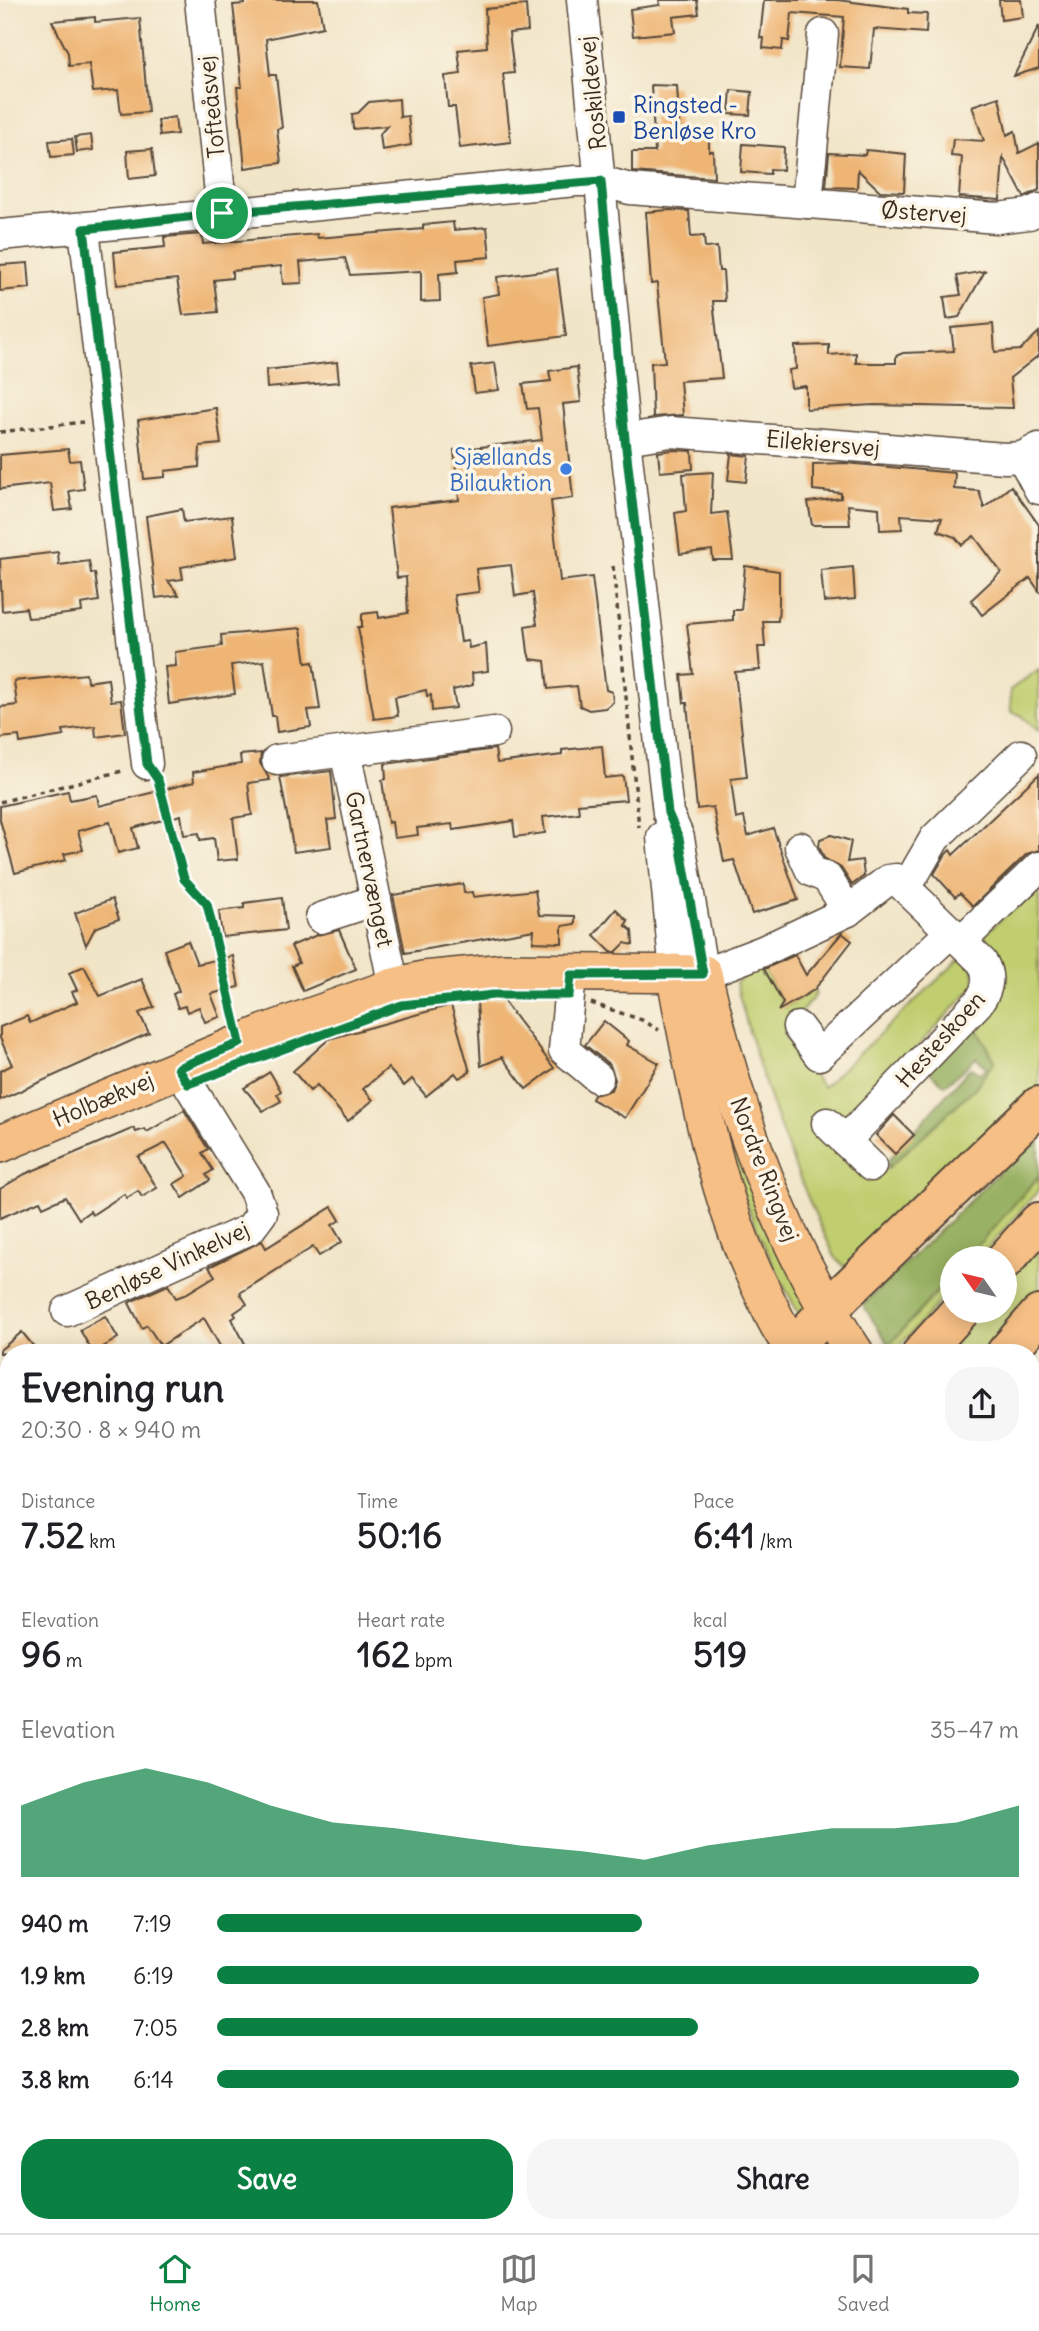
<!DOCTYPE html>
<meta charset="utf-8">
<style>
body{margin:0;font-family:Delius,sans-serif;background:#f6f6f6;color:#202124;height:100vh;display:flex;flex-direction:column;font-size:26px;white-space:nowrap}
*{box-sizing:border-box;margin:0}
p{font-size:23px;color:#757577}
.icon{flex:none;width:38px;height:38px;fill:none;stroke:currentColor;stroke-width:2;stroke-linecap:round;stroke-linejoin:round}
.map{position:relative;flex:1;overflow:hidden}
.sheet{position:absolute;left:0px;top:1344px;width:1040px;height:889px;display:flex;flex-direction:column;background:#fff;border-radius:28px 28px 0 0;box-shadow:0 4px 18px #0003}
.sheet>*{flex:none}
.needle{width:46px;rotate:304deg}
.controls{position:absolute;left:940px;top:1246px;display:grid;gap:14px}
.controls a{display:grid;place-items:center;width:77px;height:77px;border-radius:50%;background:#fff;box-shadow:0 4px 18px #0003;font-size:35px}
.pin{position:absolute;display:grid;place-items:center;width:60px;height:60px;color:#fff;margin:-30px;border:4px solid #fff;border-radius:50%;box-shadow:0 2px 7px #0007}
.round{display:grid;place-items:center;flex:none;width:74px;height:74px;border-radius:28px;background:#f6f6f6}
.head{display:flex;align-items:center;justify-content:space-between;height:119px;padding:0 21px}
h1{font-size:38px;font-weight:800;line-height:52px}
.metrics{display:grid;grid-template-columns:repeat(3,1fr);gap:10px;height:119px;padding:7px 21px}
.metrics div{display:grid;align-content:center}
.metrics b{font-size:35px;font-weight:800}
.metrics small{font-size:19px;font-weight:400}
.metrics p{font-size:19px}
.chart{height:196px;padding:14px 21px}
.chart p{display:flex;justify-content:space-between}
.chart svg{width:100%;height:126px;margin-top:7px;fill:#0b8043;opacity:.7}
.action{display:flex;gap:14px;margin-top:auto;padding:14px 21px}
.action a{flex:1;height:80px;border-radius:28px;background:#0b8043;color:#fff;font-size:28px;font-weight:800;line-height:80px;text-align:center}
.action a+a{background:#f6f6f6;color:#202124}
ul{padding:0 21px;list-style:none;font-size:23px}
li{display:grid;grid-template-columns:112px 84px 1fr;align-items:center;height:52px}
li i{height:18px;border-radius:9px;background:#0b8043}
.tabs{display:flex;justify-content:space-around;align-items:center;height:98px;border-top:2px solid #e0e0e0;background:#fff;font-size:19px;color:#757577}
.tabs a{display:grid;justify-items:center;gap:4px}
.tabs .selected{color:#0b8043}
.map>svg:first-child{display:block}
.green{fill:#c0ce70;stroke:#7e7c47;stroke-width:2}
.forest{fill:#98b162;stroke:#6a6e40;stroke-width:2}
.water{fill:#7aade6;stroke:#5a6c82;stroke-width:2}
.building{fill:#eeb574}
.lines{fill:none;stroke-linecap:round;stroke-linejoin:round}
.minor-casing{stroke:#564638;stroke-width:33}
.major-casing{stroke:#564638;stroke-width:40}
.highway-casing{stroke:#564638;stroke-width:42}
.path{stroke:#564638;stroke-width:3.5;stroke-dasharray:5 5;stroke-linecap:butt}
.minor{stroke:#fff;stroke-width:30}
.major{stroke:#f5bf86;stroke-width:37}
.highway{stroke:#f5bf86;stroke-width:38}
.route-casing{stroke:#fff;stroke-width:14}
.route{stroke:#0b8043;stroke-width:9}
.transit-dot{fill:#1a4fb4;stroke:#fcf5e5;stroke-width:2.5}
.shop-dot{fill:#3f7fe0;stroke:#fcf5e5;stroke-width:2.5}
.labels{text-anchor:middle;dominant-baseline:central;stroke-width:7;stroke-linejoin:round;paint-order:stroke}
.street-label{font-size:23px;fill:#3b2a1e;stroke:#fcf5e5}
.transit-label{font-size:23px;fill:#164399;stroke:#fcf5e5;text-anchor:start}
.shop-label{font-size:23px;fill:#366cbe;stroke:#fcf5e5;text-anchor:end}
</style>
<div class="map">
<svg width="1039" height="2233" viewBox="0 0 1039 2233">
<rect width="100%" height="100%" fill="#fcf5e5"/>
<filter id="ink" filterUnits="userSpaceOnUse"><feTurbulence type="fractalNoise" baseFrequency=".0143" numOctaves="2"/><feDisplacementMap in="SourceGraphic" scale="14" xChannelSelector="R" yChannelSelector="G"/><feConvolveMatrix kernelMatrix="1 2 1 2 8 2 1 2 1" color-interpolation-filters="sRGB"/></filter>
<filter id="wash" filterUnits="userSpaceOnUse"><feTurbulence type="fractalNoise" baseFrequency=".00686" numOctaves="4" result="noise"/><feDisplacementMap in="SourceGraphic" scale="28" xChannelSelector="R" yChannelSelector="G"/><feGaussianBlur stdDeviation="1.57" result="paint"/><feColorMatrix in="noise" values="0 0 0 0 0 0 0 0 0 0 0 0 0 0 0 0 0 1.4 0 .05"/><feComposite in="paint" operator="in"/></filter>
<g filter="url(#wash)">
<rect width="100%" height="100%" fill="#f1e5c8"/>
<g class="green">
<polygon points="1039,669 1039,731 1021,715 1011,712 1010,690"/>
<path d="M1039,884V1092L848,1271L835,1257C792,1169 760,1079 736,983L747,973L764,969L785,1007L814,990L816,994L783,1034L823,1087L963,956L971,964L976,984L848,1122L869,1175L888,1168L995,1061L973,1020C1028,968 986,986 985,934Z"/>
<path d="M704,1035L814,1309L802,1320C774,1269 749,1217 732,1162C720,1120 713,1077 704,1035Z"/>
<polygon points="1039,1176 1039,1190 979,1258 967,1258"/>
<polygon points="1039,1240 1039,1295 989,1353 942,1353 978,1311 1004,1311 1005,1280"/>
<polygon points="952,1275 952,1288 894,1352 889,1345"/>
<polygon points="1031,1647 1039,1652 1039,1809 1031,1815"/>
<polygon points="298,2224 577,2224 570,2233 289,2233"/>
</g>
<g class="forest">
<polygon points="973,1020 995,1061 974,1089 888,1168 888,1161 968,1070 972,1068 980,1074 987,1067 976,1058 945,1085 927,1070"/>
<polygon points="1039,1133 1039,1176 967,1258 952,1258 952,1275 889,1345 863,1305"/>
<polygon points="1039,1369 1039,1436 1031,1448 1031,1375"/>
</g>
<polygon class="water" points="9,1708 9,1794 0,1795 0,1715"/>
<g id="blocks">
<g class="building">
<polygon points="245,0 318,0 323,27 266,39 270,75 276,75 282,128 277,129 281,163 245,168 237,87 242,87 233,5 245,4"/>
<polygon points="659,0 697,0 699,14 673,17 675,32 633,36 630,9 660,5"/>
<polygon points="764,0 837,0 908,9 908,13 927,14 926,33 874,29 870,69 840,67 844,17 792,13 789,41 783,40 782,50 763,48 764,38 760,38"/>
<polygon points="999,0 1021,0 1023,17 1001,20"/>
<polygon points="526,5 528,31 509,33 514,73 503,74 511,142 460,148 455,107 448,107 445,76 461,74 458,50 487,47 485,9"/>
<polygon points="95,17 95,22 140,18 148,112 121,114 118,90 93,92 89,64 69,66 68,53 52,21"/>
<polygon points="1039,26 1039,68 1014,76"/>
<polygon points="651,85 677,86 680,137 709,136 709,151 713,151 714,178 632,172 632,152 655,152"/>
<polygon points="731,90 752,92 750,115 729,114"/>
<polygon points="999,97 1007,135 1015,131 1019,153 1039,143 1039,190 1024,197 1003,157 1000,200 959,197 962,157 951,156 953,139 984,141 972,106"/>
<polygon points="399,99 400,117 408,116 411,145 382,150 380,134 387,126 353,129 352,114 358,113 369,102"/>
<polygon points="175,117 177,134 160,136 158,120"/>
<polygon points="91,135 93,150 77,152 75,137"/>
<polygon points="72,139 74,155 51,157 49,141"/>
<polygon points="743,144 784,147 783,170 770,169 770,174 741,172"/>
<polygon points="152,149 155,176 129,179 127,151"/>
<polygon points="866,150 906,154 904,192 880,191 858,170 857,188 826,187 829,153 865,155"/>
<polygon points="668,210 689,211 691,237 704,236 705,248 717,247 719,271 723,271 725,301 713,301 722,378 680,381 683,415 653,417 651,363 665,362 657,283 651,284 646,212"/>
<polygon points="453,222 454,230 487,227 490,257 457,260 458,272 439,274 440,301 421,302 421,271 350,275 345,258 300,262 302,283 283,284 281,266 232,271 232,278 214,280 218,312 183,315 177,279 117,285 114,252 165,247 164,237 202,234 203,244 317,234 318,238 423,229 423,225"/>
<polygon points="28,263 30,288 0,291 0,265"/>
<polygon points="557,269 566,336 488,346 482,297 499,294 497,277"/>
<polygon points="985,271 959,317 947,319 944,297 961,295 957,276"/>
<polygon points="993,324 995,352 1020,350 1039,332 1039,355 1010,378 1013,408 873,405 806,409 806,386 791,388 789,370 796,369 795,346 829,345 829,355 856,353 856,363 896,363 896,356 903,353 954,351 951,328"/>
<polygon points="337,362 339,382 267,388 266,370"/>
<polygon points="495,363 499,390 475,393 471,366"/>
<polygon points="577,367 581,402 563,404 573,498 551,501 560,581 592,577 606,690 612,692 613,702 605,708 589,710 580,706 577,686 548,689 545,661 530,659 528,652 525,626 537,624 533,593 515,596 511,565 476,569 479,592 454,595 461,642 468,641 469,648 486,644 488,671 472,673 473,685 453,690 456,708 432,711 431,695 427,696 426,690 395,697 398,716 374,719 358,627 362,627 362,614 378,612 379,618 408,613 406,577 397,578 389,508 459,500 454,450 542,440 538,408 527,409 523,384 551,381 549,371"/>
<polygon points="216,408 221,444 200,446 199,467 165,471 165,477 144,479 138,420"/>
<polygon points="68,449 70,461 80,460 84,489 69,491 72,509 54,511 50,483 0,489 0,455"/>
<polygon points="672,450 692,451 693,469 660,472 658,452"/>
<polygon points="731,454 749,456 746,482 728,480"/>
<polygon points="845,463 955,473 954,489 979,491 984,508 1011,486 1039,525 1039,591 1030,578 982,615 971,600 1001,572 974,536 962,545 955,537 938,531 942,518 901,515 902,529 880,530 879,508 848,505 850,525 812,525 808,502 841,498 841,493 813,490 813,464"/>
<polygon points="713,472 711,514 727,512 733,560 713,560 712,550 680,554 675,513 686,511 683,474"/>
<polygon points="182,509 184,522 232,516 237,557 181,567 183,579 168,581 179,595 156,598 146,516"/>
<polygon points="58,552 59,565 89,561 91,573 95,573 99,601 81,604 82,612 43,617 28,618 26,608 2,611 0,559"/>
<polygon points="745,566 779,571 779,603 778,621 763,621 765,647 758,647 760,670 735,672 747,777 731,779 736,819 744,817 748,836 773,828 798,900 752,914 734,860 724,862 713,807 697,809 687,703 684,703 681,675 693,674 687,624 733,620 733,610 741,610"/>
<polygon points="853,567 855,599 824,602 821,570"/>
<polygon points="301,628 306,663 313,662 320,709 308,710 311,727 277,732 275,716 272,716 264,661 231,665 235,694 169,704 165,667 176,666 175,652 222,646 221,635"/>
<polygon points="86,674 87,682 108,679 111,701 121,700 125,733 96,737 95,726 63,730 64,736 20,743 19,736 0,738 0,707 17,705 14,681"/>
<polygon points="602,746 605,778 623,776 626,800 578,804 579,813 543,817 545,833 515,837 513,821 453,830 452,824 417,828 418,835 394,838 392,822 388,823 382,780 386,779 385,764 495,749 497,763 562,755 562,750"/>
<polygon points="261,753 260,763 270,780 248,783 252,815 233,818 238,859 217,861 214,838 200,840 199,833 184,835 181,815 133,828 138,848 118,853 110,822 78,831 83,850 64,854 66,860 15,873 0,820 0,806 68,791 70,800 97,795 99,806 194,782 193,772 241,764 240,755"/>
<polygon points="331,771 336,819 327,820 331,847 294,852 280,777"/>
<polygon points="1039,774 1039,850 1027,854 973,906 960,893 955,897 934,874 946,854 950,850 953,855"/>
<polygon points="831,835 851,841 847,862 862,860 864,876 852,885 841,868 824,858 819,846 820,839"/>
<polygon points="463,884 464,893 472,892 473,897 535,890 539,915 575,916 575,924 562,926 562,943 533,942 534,930 405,953 393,895"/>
<polygon points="282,898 286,930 222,937 219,911 244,908 244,903"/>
<polygon points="112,899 119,919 95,928 86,945 75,913"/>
<polygon points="616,909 628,921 625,925 632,931 633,945 625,943 616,952 611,952 594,935"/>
<polygon points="339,930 356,969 303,991 292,966 299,963 291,946 317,935"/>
<polygon points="842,933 852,941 814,990 778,1011 783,1003 764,969 795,955 806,975"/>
<polygon points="188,941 197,964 233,956 239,987 211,994 220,1017 205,1022 199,1007 187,1012 185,1006 178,1008 173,994 179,991 164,950"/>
<polygon points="84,966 100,996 142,979 154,1007 139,1013 149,1033 0,1100 0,1071 12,1065 0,1038 0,1027 27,1016 30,1023 77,1002 72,992 77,990 69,973"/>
<polygon points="505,998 505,1003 554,1068 526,1089 502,1057 481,1066 477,1001"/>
<polygon points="451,1005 470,1072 459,1078 455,1073 426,1096 412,1079 404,1086 388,1068 363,1089 373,1100 348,1121 317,1085 310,1091 293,1071 329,1039"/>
<polygon points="604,1021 629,1041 627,1045 659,1063 625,1118 592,1099 594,1095 611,1090 615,1080 610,1065 585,1045"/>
<polygon points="270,1072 281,1091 277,1094 281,1101 263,1111 244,1088"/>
<polygon points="184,1110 208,1149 202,1153 213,1170 206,1175 210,1180 183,1198 174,1184 187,1176 166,1143 138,1157 157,1188 142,1197 138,1191 127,1198 124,1194 92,1215 90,1211 79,1219 65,1197 43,1207 40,1201 0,1218 0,1189 25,1174 134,1128 136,1132 145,1129 147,1132"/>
<polygon points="894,1115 914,1135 895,1154 876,1135"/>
<polygon points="332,1207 340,1220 332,1225 342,1242 319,1256 313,1247 240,1293 247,1304 234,1313 236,1316 232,1319 250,1353 224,1353 204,1318 161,1346 147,1325 142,1328 129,1303 132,1301 168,1285 176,1298 184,1295 215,1276 209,1267 262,1241 266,1248"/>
<polygon points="105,1316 118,1338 93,1353 80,1330"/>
<polygon points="22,1332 39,1353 0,1353 0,1350"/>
</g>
</g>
</g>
<g filter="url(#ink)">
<use href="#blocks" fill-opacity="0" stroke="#564638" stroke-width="2"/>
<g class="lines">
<defs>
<g id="minor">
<polyline points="200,0 222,213"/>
<path d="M582,0L625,439L668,813L679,838L703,974L763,951L848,911L888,880L896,879L982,962C991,976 988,990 978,1003L845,1141"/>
<polyline points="807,203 823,34"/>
<polyline points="84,229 147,764"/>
<polyline points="0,235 576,181 601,181 630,189 997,218 1029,214 1039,209"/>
<polyline points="625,439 671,432 1005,458 1022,457 1039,448"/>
<polyline points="1022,457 1039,489"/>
<polyline points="345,751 394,987"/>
<polyline points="277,760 494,732"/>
<polyline points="662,837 675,973"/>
<polyline points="800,847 811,871 827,878 848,911"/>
<polyline points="906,888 935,838 1021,755"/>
<polyline points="321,918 376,900"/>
<polyline points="961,941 1039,867"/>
<polyline points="571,975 564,1050 598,1078"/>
<polyline points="798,1027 819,1055 951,932"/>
<polyline points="827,1123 871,1166"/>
<polyline points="67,1311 250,1229 262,1213 255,1192 178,1067"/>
<polyline points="0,1483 9,1493"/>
<polyline points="1031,1538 1039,1546"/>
<polyline points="1031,1606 1039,1613"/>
<polyline points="1031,1864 1039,1859"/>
<polyline points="932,2224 943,2233"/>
<polyline points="709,2233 716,2224"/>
</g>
<g id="major">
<path d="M675,973C696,1081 714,1194 763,1293C773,1315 782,1335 799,1353"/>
<path d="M703,974C734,1107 778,1239 855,1353"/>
<polyline points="0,1144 265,1033 394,987 423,980 505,972 703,974"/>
</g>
<g id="highway">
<polyline points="1004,1261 1039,1222"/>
<polyline points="788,1353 844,1293 1039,1106"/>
<polyline points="922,1353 960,1311"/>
<polyline points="1006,1353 1039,1315"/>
<polyline points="1031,1469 1039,1456"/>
<polyline points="78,2233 86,2224"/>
<polyline points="131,2233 139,2224"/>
<polyline points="204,2233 212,2224"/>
<polyline points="270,2233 279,2224"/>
</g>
</defs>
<use href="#minor" class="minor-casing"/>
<use href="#major" class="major-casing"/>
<use href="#highway" class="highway-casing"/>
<g class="path">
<polyline points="0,432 83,422"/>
<polyline points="613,566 639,827"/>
<polyline points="159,785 184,879 207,904 234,1017"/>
<polyline points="0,802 126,770"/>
<polyline points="591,1003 642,1020 659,1030"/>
<polyline points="1031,1818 1039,1813"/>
</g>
<use href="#minor" class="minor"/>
<use href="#major" class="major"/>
<use href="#highway" class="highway"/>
</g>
</g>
<g class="lines" filter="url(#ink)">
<defs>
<polygon id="route" points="601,181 625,439 668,813 679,838 703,974 571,975 569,995 493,995 402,1005 188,1084 178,1068 240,1043 207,904 184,879 158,780 147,764 84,229 222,213"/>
</defs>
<use href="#route" class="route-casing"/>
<use href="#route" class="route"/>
</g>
<rect class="transit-dot" x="612" y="110" width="14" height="14" rx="3.5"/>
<circle class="shop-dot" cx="566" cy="469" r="7"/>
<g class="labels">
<g class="street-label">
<text transform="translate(592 93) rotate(-96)">Roskildevej</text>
<text transform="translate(211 107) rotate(-96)">Tofteåsvej</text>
<text transform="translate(924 212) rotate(4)">Østervej</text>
<text transform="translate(823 443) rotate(5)">Eilekiersvej</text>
<text transform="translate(370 869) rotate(78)">Gartnervænget</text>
<text transform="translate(940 1039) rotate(-48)">Hesteskoen</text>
<text transform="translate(103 1099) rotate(-23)">Holbækvej</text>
<text transform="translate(765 1169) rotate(69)">Nordre Ringvej</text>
<text transform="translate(167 1265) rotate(-25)">Benløse Vinkelvej</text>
</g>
<g class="transit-label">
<text x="633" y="104">Ringsted -<tspan x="633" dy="26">Benløse Kro</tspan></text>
</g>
<g class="shop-label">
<text x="552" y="456">Sjællands<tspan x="552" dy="26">Bilauktion</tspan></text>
</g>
</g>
</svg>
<div class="controls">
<a><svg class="needle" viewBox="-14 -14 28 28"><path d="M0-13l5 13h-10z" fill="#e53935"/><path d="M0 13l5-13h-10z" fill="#757577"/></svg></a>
</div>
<div class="pin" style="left:222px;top:213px;background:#1e9e55"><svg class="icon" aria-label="arrive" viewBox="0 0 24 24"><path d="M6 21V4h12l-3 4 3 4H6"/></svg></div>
<section class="sheet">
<div class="head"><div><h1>Evening run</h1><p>20:30 · 8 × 940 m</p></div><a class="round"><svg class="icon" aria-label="share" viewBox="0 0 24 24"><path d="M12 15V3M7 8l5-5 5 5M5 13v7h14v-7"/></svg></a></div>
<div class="metrics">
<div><p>Distance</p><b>7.52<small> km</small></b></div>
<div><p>Time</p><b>50:16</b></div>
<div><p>Pace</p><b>6:41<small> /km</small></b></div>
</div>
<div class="metrics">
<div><p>Elevation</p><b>96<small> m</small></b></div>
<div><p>Heart rate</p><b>162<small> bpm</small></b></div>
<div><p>kcal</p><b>519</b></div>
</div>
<div class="chart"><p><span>Elevation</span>35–47 m</p>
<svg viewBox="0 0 160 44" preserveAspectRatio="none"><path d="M0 44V19L10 11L20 6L30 11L40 19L50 25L60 27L70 30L80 33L90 35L100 38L110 33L120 30L130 27L140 27L150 25L160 19V44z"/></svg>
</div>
<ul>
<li><b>940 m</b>7:19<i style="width:53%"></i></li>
<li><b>1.9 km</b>6:19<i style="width:95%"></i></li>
<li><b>2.8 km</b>7:05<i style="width:60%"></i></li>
<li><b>3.8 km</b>6:14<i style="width:100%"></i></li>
</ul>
<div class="action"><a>Save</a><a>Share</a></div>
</section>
</div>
<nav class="tabs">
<a class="selected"><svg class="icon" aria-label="home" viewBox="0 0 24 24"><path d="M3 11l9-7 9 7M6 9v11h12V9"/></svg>Home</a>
<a><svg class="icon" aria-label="map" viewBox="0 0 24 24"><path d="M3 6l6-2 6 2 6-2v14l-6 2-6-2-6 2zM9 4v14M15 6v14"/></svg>Map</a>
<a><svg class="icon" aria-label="saved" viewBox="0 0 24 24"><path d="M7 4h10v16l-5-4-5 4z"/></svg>Saved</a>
</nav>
